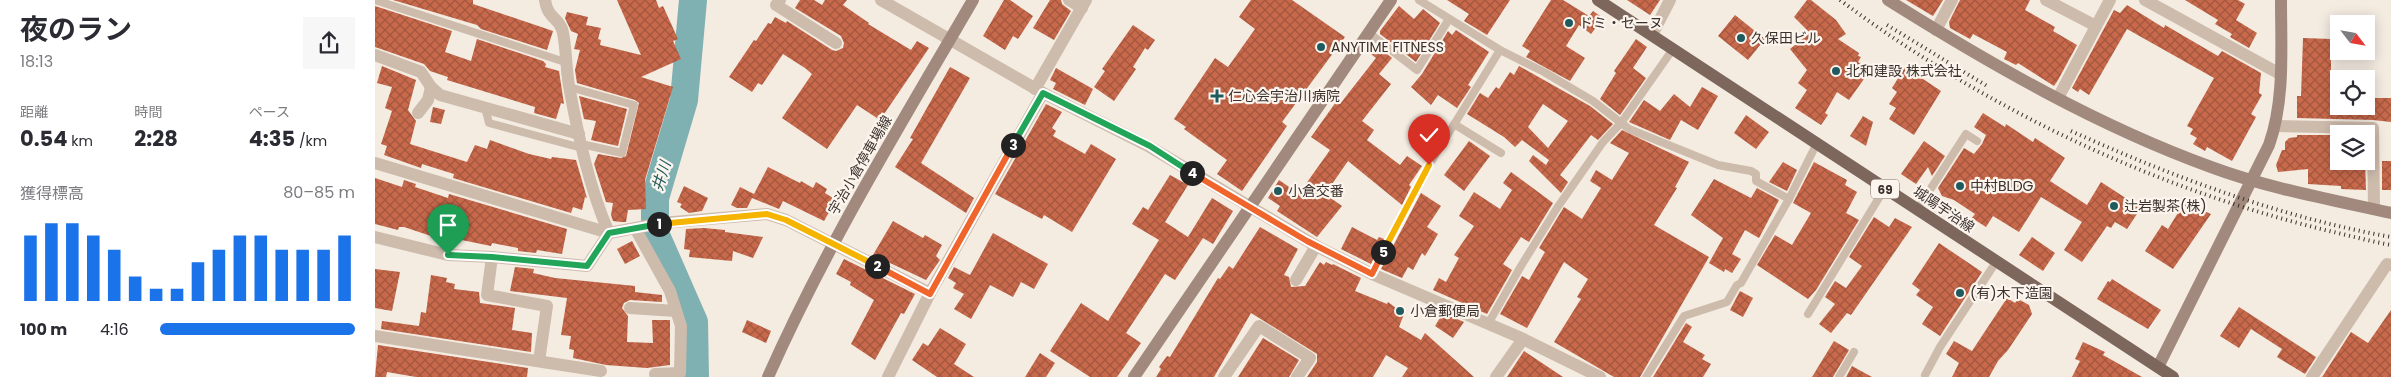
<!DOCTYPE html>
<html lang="ja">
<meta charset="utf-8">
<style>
body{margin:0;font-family:Poppins,"Noto Sans JP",sans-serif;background:#f7f7f7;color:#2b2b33;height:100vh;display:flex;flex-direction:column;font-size:19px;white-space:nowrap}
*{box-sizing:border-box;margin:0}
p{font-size:16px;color:#7c7c81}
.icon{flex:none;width:28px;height:28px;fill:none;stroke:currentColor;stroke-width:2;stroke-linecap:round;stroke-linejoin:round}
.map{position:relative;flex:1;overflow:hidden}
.side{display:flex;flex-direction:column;background:#fff;width:375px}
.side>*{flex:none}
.needle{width:32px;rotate:121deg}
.buttons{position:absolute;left:1955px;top:15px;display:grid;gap:10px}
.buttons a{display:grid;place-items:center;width:45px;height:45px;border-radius:0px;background:#fff;box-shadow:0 2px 12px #0003;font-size:25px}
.pin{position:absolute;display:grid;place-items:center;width:42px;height:42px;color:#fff;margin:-51px -21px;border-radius:50% 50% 50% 0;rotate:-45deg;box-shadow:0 0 5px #0007}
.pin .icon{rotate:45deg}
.km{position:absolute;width:25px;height:25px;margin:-12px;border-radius:50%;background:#222;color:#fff;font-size:14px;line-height:25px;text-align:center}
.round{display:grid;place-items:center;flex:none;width:52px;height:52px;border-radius:0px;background:#f7f7f7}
.headline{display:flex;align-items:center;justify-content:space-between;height:85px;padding:0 20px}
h1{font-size:28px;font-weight:700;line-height:38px}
.figures{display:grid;grid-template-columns:repeat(3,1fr);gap:8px;height:85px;padding:5px 20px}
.figures div{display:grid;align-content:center}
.figures b{font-size:21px;font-weight:700}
.figures small{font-size:14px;font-weight:400}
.figures p{font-size:14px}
.chart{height:140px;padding:10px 20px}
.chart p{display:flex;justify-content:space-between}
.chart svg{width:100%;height:90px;margin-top:5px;stroke:#1a73e8;stroke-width:6}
ul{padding:0 20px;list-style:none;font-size:16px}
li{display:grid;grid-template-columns:80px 60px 1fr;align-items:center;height:38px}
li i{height:12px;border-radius:6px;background:#1a73e8}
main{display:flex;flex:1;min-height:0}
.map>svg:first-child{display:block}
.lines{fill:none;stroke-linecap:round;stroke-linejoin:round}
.river{stroke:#7fb0b2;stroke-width:28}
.building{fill:url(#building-cross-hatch);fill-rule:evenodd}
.lane{stroke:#cdbbac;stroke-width:8}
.street{stroke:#cdbbac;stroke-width:12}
.secondary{stroke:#a18a7d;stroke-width:12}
.primary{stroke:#7d675c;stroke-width:12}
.rail{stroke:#3b302b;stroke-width:4;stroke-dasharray:1 4;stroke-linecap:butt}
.split-1-casing{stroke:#fff;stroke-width:10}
.split-2-casing{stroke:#fff;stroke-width:10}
.split-3-casing{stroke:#fff;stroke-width:10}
.split-4-casing{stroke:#fff;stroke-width:10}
.split-5-casing{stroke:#fff;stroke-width:10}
.split-6-casing{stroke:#fff;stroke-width:10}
.split-1{stroke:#22a559;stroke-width:6}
.split-2{stroke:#f5b400;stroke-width:6}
.split-3{stroke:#f0652b;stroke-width:6}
.split-4{stroke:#22a559;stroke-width:6}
.split-5{stroke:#f0652b;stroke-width:6}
.split-6{stroke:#f5b400;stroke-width:6}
.poi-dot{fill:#1f5a5e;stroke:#fbf5ee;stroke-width:2}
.labels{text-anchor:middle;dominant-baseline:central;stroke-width:4.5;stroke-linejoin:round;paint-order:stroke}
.shield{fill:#fbf5ee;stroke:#756b66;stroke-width:1}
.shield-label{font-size:12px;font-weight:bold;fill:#3b302b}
.poi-label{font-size:14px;fill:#3b302b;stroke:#fbf5ee;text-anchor:start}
.street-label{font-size:14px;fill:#3b302b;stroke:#fbf5ee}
.water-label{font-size:15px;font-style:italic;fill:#1f5a5e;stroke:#fbf5ee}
</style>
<main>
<section class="side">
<div class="headline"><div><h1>夜のラン</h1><p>18:13</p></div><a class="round"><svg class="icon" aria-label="share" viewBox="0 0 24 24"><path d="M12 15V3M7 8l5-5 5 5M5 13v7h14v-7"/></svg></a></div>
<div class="figures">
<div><p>距離</p><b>0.54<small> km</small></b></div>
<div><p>時間</p><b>2:28</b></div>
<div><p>ペース</p><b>4:35<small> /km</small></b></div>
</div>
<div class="chart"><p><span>獲得標高</span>80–85 m</p>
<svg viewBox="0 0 160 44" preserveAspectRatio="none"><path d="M5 44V12M15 44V6M25 44V6M35 44V12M45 44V19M55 44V32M65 44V38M75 44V38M85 44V25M95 44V19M105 44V12M115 44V12M125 44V19M135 44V19M145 44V19M155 44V12"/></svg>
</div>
<ul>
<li><b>100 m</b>4:16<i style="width:100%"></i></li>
</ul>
</section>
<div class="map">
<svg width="2016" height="377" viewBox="0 0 2016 377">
<defs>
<pattern id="building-cross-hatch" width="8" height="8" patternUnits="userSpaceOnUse" patternTransform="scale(1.25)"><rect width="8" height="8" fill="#c8694b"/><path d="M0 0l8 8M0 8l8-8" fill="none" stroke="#a4573f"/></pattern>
</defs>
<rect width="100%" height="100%" fill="#f4ebe1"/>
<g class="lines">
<polyline class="river" points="318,0 309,100 280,198 280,233 319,322 320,377"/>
</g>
<g class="building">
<polygon points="18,0 98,0 98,4 178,31 172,50 106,29 102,25"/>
<polygon points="242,0 281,0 284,8 288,6 303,39 298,41 306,59 266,77 298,87 270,180 271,209 253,210 251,222 246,222 238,221 236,215 238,203 231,202 219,164 223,154 246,158 251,156 264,103 260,100 202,83 200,70 205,50 199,49 203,34 196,31 190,18 192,12 213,17 211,25 226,28 223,39 226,40 225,45 266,55"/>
<polygon points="425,0 439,0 447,5 450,0 472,0 468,5 494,23 493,24 536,50 542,41 554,48 505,120 482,105 452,149 407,118 437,74 430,68 408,54 387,85 383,83 377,92 354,77 379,40 381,41 393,23 396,24 400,17 411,23 412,21 457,50 461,51 468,48 469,43 466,36 420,8"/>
<polygon points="629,0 635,0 658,16 643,39 638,36 630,50 608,36"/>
<polygon points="675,0 686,0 687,4 696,11 679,40 658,28"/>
<polygon points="876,0 917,0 970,37 907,122 912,126 867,191 842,174 852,160 809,129 811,127 799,119 840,58 853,67 880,29 864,17"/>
<polygon points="1072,0 1135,0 1112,35 1089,21 1094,14"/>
<polygon points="1176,0 1188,0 1214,16 1218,11 1228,18 1216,34 1204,25 1191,46 1210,58 1195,81 1151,57 1155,51 1147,46"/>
<polygon points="1252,0 1285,0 1275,15"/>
<polygon points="1432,0 1436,0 1461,20 1471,34 1463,39 1484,53 1483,56 1486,57 1483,62 1488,65 1486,68 1489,70 1485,76 1489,79 1474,100 1462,92 1450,113 1453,115 1446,125 1420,108 1432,90 1423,83 1432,70 1415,49 1435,33 1419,17"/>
<polygon points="1531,0 1568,0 1558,16"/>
<polygon points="1585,0 1655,0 1650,10 1680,27 1678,31 1702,45 1683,80 1679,86 1643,63 1641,65 1629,59 1632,52 1598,34 1595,39 1575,28 1574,22"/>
<polygon points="1810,0 1863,0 1870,4 1861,20 1882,33 1874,48 1855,37 1857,34 1840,24 1843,20"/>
<polygon points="1752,5 1789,28 1790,25 1843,56 1847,51 1886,73 1884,93 1887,95 1876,114 1881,117 1857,161 1832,147 1830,151 1818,144 1822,138 1815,134 1818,129 1812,126 1839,78 1752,29 1714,95 1705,89 1703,92 1697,88 1739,10 1745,13"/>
<polygon points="0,6 77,31 70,52 96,61 102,39 168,61 171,64 170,67 184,71 189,104 186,103 181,119 159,113 160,107 72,80 73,77 55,71 49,64 0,47"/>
<polygon points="1024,6 1039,19 1048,9 1065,23 1041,62 1005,34 1005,31"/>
<polygon points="1360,15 1390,39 1373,60 1343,36"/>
<polygon points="758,25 780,40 773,50 770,48 758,67 761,69 739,101 719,87 730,71 727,69"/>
<polygon points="1081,30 1114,52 1093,85 1096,87 1082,108 1063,95 1056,105 1036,87 1047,74 1073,31 1077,35"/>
<polygon points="1928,38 1956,39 1956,83 1959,83 1959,98 1964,98 1964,106 1991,106 1991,98 2016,98 2016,122 1998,120 1922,118 1922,96 1926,96"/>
<polygon points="1261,39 1272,47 1258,68 1271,78 1245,115 1225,99 1241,73 1239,71"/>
<polygon points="998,43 1017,58 1004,74 1016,84 987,121 999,130 992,140 1025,165 1032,156 1047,166 1034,185 1036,187 1027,205 973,161 950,194 967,206 942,237 902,211 905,206 893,198 904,180 917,189 922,184 928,188 955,150 936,137 961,102 965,104 1001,58 992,51"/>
<polygon points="7,66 41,80 33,110 41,121 35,144 92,162 100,145 112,149 115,140 154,154 176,159 177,157 201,160 212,198 210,197 207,210 198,207 196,213 78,178 79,174 47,164 46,168 9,155 12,146 6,144 17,111 10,108 17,87 2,83"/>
<path d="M1144,66L1215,106L1238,124L1223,140L1216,135L1200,156L1185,175L1193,182L1186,193L1154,161L1158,155L1171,165L1174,160L1147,140L1140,147L1129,137L1092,114L1105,93L1113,98L1121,87L1124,89L1135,72L1139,75ZM1168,104L1193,121L1173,148L1153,127Z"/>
<polygon points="575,67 595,78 546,163 599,198 591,213 520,167 538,139 535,138"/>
<polygon points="1530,67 1566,91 1539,135 1514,119 1521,108 1514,104 1522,92 1517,88"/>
<polygon points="681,68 718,89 710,105 678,89 681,83 675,80"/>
<polygon points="1327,87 1343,96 1323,130 1306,120 1295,140 1254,122 1269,100 1285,111 1299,94 1315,107"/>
<polygon points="204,96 252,109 243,146 216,140 221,121 209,119"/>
<polygon points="671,104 687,112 677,128 681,131 678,136 710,154 716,144 741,159 697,232 669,215 667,219 620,194"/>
<polygon points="58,107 70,110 66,124 55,122"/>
<polygon points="1608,113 1630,127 1631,124 1658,142 1660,138 1690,158 1675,181 1712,205 1726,182 1766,208 1752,229 1740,222 1736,228 1732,226 1707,262 1689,250 1707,222 1666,197 1644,232 1618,216 1611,227 1597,218 1600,214 1579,200 1567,196 1563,188 1589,148 1599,154 1607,144 1611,135 1599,127"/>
<polygon points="1371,115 1394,132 1381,149 1359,133"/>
<polygon points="1488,116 1498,122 1491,146 1475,136"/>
<polygon points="1247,130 1314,162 1300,187 1302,188 1279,225 1334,257 1265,377 1239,377 1179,342 1204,302 1206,299 1202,297 1213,279 1189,262 1152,328 1125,314 1147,276 1154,280 1170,252 1164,248 1189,207 1207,219 1226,188 1215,181 1221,170 1237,180 1254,153 1235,143"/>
<polygon points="1922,135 1964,135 1964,161 1990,161 1991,190 1966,189 1966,186 1933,184 1933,169 1903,172 1901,165 1907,150 1910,150 1910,142 1914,138 1922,137"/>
<polygon points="1094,141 1115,156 1089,191 1069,175"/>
<polygon points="1549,141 1570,156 1557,176 1553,167 1541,184 1526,174"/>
<rect x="2007" y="161" width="9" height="29"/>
<polygon points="1408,162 1422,170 1412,191 1394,182"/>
<polygon points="1439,162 1472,180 1470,185 1482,192 1471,213 1484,220 1441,290 1433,299 1382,265 1400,235 1417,245 1436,213 1418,203"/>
<polygon points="393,167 425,183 426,181 438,188 441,182 452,189 450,193 461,200 449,221 408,201 404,209 377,198 372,208 362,208 356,205 365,187 379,194"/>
<polygon points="1136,172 1178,203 1154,242 1146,237 1128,264 1137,270 1112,314 1058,290 1064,278 1071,282 1084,258 1079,255 1099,226 1084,216 1099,192 1125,209 1137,190 1128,183"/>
<polygon points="795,175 813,185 790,222 813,237 837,198 858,211 838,244 828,238 800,280 790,274 751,333 766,343 742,377 715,377 675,351 706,303 733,321 784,240 757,224 768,207 773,210"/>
<polygon points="0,178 27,187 29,180 41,184 40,187 73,198 74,194 192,229 187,254 162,250 161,253 143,251 143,248 117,243 116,246 77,238 71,239 71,241 29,227 24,227 23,230 0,224"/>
<polygon points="1339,179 1376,198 1382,188 1404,200 1384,238 1370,230 1357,254 1366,259 1357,273 1350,269 1349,272 1334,263 1348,238 1316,215"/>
<polygon points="309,186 333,198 327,211 314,213 305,207 307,204 302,202"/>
<polygon points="1046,193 1066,206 1052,227 1063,234 1050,256 1047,253 1038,270 1033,267 1027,278 1006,269"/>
<polygon points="1809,203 1836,214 1798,269 1770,251 1787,225 1793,229"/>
<polygon points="1499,217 1514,227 1520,218 1537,227 1476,315 1472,313 1456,333 1444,324 1460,304 1450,297 1460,281 1471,288 1487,266 1474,257"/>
<polygon points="518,221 548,238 550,235 567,245 561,256 565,260 551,280 498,255"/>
<polygon points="885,227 923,249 909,275 914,277 916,287 930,286 945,262 949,265 951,262 957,265 958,264 986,278 980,291 1012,304 1013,302 1029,314 1024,327 1046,340 1050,333 1099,377 1027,377 1033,368 1011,355 998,377 932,377 942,362 942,354 876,313 839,377 781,377 786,369 784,367 792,356 795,357 843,278 845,279 854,266 858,269"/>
<polygon points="977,227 1002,240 1004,237 1009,239 996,264 966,249"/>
<polygon points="329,228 350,230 350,232 388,237 378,258 358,251 357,261 314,257 315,250 309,249 311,229"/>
<polygon points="618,233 673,264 659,289 646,282 638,297 615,285 596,319 579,309 589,294 578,288 581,283 573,278 579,267 595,275"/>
<polygon points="1657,237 1680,253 1668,271 1644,255"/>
<polygon points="257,241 265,256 250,264 242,249"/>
<polygon points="1564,243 1607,272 1565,336 1547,324 1558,307 1541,295 1545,290 1537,284"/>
<polygon points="469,259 540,294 529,314 526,313 500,360 476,344 499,300 475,285 476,282 461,274"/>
<polygon points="140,267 159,269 158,273 180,278 260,286 260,292 287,295 287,302 255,300 249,303 247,308 253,316 252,342 278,343 277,320 295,320 295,365 272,368 231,365 198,358 199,350 194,349 196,336 186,335 192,298 135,291"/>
<polygon points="0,269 25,272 17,311 0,308"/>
<polygon points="56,275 72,278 71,282 80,284 79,289 104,292 105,303 140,308 137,330 157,333 156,352 6,329 7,321 44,326 46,312 51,313"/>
<polygon points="1737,279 1786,310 1773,329 1722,299 1733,281 1735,282"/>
<polygon points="1365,291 1378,298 1368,317 1355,310"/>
<polygon points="1632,298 1640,303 1643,299 1654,305 1657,314 1633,350 1623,361 1614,377 1577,377 1584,363 1571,354 1579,341 1597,351"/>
<polygon points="1864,307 1941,357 1930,374 1902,357 1907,349 1876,329 1864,348 1845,336"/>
<polygon points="2016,310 2016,377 1947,377 1976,332 1993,343"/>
<polygon points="1068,313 1089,322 1078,338 1060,326"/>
<polygon points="372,320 396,331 391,343 367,332"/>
<polygon points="1311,323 1317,327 1308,342 1330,355 1327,359 1336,364 1328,377 1278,377"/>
<polygon points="565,328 591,344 579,364 599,377 562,377 537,360 548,343 553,346"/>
<polygon points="888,338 924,360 914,377 863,377"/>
<polygon points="1459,341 1474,350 1458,377 1437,377"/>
<polygon points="1708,342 1730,352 1728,355 1767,377 1697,377 1705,361 1700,359"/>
<polygon points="3,345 153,368 152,377 41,377 12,372 11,377 0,377"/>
<polygon points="1149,351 1188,377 1132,377"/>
<polygon points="665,353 680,363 671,377 650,377"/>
<polygon points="1477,366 1497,377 1471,377"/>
</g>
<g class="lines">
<g class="lane">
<polyline points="0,0 190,62"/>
<polyline points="1044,0 1125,50 1169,72 1218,101 1254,129 1343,165 1376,171 1381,174 1381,181 1414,199 1442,143"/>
<polyline points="994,33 1042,70 1074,19"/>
<polyline points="194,87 259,105 247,153 206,144"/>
<polyline points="110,107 114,123 207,148"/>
<polyline points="1079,124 1126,153"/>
<polyline points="1542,210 1591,134 1602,141"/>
<polyline points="997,274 1054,165 1125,50"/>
<polyline points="1433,314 1510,188"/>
<polyline points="1113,324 1146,266 1182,208 1228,142 1246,123 1298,49"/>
<polyline points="1550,375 1565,347 1621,262"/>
<polyline points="1271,377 1309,316 1352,302 1362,285 1366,283 1414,199"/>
<polyline points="1464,377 1479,352"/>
</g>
<g class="street">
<polyline points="405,0 401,5 461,43"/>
<polyline points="506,0 668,93 775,147 941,246 997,274 1144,337 1225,377"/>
<polyline points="694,0 707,8"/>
<polyline points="1671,0 1721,26"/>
<polyline points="1770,0 1905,74"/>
<polyline points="1561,30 1577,0"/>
<polyline points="1277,35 1295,0"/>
<polyline points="0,55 46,72 56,87"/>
<polyline points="660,89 711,0"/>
<polyline points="1683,98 1735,0"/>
<polyline points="43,113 53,100 56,87 65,95 204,134"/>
<polyline points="1901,126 1998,128 1999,209"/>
<path d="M0,163L234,233C214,187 203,135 194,86C191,70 191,41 187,29C182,16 173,19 170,0"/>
<polyline points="260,228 295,291 306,326 305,373 280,374"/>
<polyline points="0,237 73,255 117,257 212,266 234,233 287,223 392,214 411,220 555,293"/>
<polyline points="117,257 112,295 172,306 164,361"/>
<polyline points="921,280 941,246"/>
<polyline points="255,308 301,311"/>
<polyline points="0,336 226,371"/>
<polyline points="513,377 555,293 668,93"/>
<polyline points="849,377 884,326 935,358 922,377"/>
<polyline points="1121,377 1148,339"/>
<polyline points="1937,377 2012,264 2016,265"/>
</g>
<g class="secondary">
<path d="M1513,0C1615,64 1723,126 1836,167C1892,188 1958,200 2016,213"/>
<path d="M1783,367L1894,145C1910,100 1906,48 1906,0"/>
<path d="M393,377C451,246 526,124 598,0"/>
<polyline points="759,377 1016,0"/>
</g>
<polyline class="primary" points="1223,0 1798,377"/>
<g class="rail">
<path d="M1465,0C1610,108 1775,187 1950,230C1972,235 1994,241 2016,245"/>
<polyline points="1512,25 1612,86"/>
<path d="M1696,131C1798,177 1905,217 2016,237"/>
</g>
</g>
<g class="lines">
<defs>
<polyline id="split-1" points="73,255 117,257 212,266 234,233 284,224"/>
<polyline id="split-2" points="284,224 392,214 411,220 502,266"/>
<polyline id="split-3" points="502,266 555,294 638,145"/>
<polyline id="split-4" points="638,145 668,93 775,146 817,173"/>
<polyline id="split-5" points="817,173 932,241 997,274 1008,252"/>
<polyline id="split-6" points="1008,252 1054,165"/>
</defs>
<use href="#split-1" class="split-1-casing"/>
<use href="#split-2" class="split-2-casing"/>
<use href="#split-3" class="split-3-casing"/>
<use href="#split-4" class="split-4-casing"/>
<use href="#split-5" class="split-5-casing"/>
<use href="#split-6" class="split-6-casing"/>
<use href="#split-1" class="split-1"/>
<use href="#split-2" class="split-2"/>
<use href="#split-3" class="split-3"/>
<use href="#split-4" class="split-4"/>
<use href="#split-5" class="split-5"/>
<use href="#split-6" class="split-6"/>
</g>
<g class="poi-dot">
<circle cx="1194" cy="23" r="5"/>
<circle cx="1366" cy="38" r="5"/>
<circle cx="946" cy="47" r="5"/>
<circle cx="1461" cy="71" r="5"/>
<path d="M839.5 88.5h5v5h5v5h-5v5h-5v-5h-5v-5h5z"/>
<circle cx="1585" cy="186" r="5"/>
<circle cx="903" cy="191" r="5"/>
<circle cx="1739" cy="206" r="5"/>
<circle cx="1585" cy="293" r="5"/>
<circle cx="1025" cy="311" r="5"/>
</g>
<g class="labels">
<rect class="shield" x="1496" y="179.5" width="28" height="19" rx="4"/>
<g class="shield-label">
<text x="1510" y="189">69</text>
</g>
<g class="poi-label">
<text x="1204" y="23">ドミ・セーヌ</text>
<text x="1376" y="38">久保田ビル</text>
<text x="956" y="47">ANYTIME FITNESS</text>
<text x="1471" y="71">北和建設 株式会社</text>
<text x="853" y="96">仁心会宇治川病院</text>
<text x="1595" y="186">中村BLDG</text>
<text x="913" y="191">小倉交番</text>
<text x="1749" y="206">辻岩製茶(株)</text>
<text x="1595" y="293">(有)木下造園</text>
<text x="1035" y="311">小倉郵便局</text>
</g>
<g class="street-label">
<text transform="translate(485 165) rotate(-60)">宇治小倉停車場線</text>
<text transform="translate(1569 209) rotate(34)">城陽宇治線</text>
</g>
<g class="water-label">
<text transform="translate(286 176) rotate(-73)">井川</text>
</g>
</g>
</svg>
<div class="buttons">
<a><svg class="needle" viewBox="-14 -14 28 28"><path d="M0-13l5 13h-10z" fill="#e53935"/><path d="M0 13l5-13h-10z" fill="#7c7c81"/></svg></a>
<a><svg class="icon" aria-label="locate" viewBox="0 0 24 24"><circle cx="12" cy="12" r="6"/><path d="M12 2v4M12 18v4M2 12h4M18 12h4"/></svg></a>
<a><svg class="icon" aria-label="layers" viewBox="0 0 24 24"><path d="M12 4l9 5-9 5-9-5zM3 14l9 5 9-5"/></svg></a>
</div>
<div class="pin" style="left:73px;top:255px;background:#1e9e55"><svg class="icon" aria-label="arrive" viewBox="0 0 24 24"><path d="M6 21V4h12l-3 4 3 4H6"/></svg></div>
<div class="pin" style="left:1054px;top:165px;background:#d93025"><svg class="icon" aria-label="check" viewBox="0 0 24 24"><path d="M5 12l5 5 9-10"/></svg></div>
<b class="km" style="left:284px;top:224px">1</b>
<b class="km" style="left:502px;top:266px">2</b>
<b class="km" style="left:638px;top:145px">3</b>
<b class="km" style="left:817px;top:173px">4</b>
<b class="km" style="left:1008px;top:252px">5</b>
</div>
</main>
